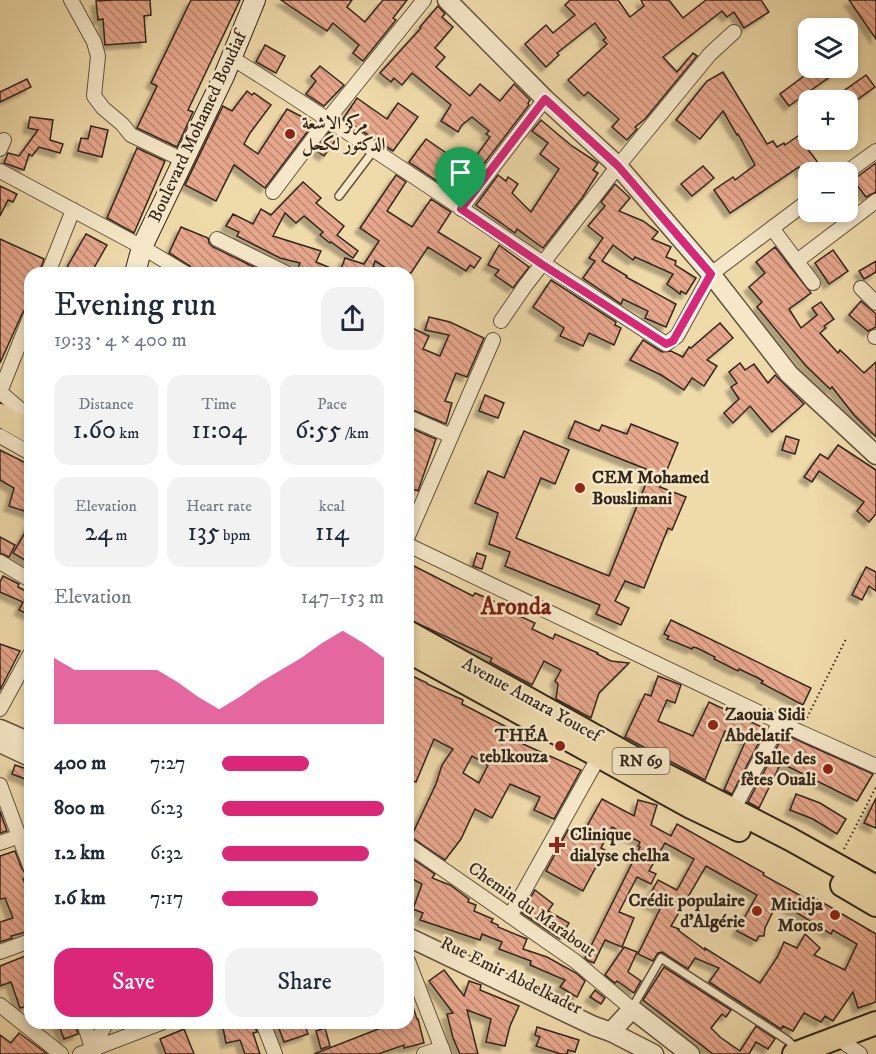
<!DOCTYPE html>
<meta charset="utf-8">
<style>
body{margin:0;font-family:"IM FELL DW Pica",Amiri,serif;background:#f2f2f3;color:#1f2937;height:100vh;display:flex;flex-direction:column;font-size:22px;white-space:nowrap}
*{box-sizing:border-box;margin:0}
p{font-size:20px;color:#747a83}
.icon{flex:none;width:33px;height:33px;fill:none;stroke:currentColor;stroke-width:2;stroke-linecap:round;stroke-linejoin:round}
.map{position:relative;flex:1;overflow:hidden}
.details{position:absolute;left:24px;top:267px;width:390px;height:762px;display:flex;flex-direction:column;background:#fff;border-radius:18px;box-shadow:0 3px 9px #0003}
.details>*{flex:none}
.buttons{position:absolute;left:798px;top:18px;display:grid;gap:12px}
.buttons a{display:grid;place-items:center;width:60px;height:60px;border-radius:12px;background:#fff;box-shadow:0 3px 9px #0003;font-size:30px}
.pin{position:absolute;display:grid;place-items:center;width:51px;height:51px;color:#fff;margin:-62px -26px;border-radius:50% 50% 50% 0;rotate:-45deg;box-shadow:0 0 6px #0007}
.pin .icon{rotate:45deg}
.round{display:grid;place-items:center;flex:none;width:63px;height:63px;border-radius:18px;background:#f2f2f3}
.overview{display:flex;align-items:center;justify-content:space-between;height:102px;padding:0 30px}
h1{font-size:33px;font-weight:600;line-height:45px}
.figures{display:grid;grid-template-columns:repeat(3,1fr);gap:9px;height:102px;padding:6px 30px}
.figures div{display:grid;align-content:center;border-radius:15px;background:#f2f2f3;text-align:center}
.figures b{font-size:26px;font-weight:600}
.figures small{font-size:16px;font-weight:400}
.figures p{font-size:16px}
.chart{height:168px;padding:12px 30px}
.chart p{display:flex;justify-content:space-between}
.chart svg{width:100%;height:108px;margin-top:6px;fill:#db2777;opacity:.7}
.cta{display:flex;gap:12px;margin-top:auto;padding:12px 30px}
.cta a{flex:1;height:69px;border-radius:18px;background:#db2777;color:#fff;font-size:24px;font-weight:600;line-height:69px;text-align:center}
.cta a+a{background:#f2f2f3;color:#1f2937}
ul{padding:0 30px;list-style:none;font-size:20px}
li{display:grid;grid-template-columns:96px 72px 1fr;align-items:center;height:45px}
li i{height:15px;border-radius:8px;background:#db2777}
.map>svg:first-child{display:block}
.building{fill:url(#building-back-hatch);stroke:#32261b;stroke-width:1.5;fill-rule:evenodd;filter:url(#shadow)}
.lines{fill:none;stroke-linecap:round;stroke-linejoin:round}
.service-casing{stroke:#61533f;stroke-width:10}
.minor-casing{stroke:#61533f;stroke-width:16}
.tertiary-casing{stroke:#61533f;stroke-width:21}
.secondary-casing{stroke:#32261b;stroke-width:22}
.primary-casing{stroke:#32261b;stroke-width:26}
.path{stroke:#32261b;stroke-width:2;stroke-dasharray:1.5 3;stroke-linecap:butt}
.service{stroke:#f5e7c8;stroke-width:7}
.minor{stroke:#f5e7c8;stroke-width:14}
.tertiary{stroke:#f5e7c8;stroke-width:18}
.secondary{stroke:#f5e7c8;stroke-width:20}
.primary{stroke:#efdaaa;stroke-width:22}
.route-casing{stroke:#fff;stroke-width:12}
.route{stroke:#db2777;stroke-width:8}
.poi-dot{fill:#8f2418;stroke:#f5e7c8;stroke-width:2}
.labels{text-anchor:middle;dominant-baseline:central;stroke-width:5;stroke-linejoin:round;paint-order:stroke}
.shield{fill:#f5e7c8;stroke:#6c604f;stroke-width:1.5}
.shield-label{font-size:16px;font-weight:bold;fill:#32261b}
.poi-label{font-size:18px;font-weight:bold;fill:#32261b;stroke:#f5e7c8;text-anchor:start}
.street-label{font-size:18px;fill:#32261b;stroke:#f5e7c8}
.district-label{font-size:24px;font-weight:bold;fill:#7a1f14;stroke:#f5e7c8}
</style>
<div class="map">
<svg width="876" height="1054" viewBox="0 0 876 1054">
<defs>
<pattern id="building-back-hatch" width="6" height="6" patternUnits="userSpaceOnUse" patternTransform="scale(1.5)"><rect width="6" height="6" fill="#e7a78d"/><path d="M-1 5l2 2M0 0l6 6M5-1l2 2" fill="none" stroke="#bc8872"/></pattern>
<filter id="shadow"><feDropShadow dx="-5" dy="5" stdDeviation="1.5" flood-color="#0004"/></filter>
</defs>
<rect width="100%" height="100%" fill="#efdaaa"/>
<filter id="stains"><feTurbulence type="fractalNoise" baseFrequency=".00333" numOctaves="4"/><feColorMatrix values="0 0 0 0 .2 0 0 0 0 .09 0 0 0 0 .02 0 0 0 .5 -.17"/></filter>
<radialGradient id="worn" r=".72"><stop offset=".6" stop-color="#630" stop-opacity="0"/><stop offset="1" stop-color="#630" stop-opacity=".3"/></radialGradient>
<g class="building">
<polygon points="114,0 150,0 151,15 144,16 146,42 105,45 103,19 98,20 96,1"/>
<polygon points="191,0 240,0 188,110 193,112 177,147 137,128 157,86 151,83"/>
<polygon points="281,0 352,0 347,7 365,22 383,0 407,0 393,18 396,20 363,61 353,53 359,45 333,23 327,31"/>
<polygon points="570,0 618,0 630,17 644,6 641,0 669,0 683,18 706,0 761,0 769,12 744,28 734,12 727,17 722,11 663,57 677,72 693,53 697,56 645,119 635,127 637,129 627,140 612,127 619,119 588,92 584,96 568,80 607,44 603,40 606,38 595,23 557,53 559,55 546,67 525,44 546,25 553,33 575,15 565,5"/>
<polygon points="849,0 876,0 876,39"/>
<polygon points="438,6 445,14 442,17 453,27 435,48 445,57 436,67 470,96 480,84 500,101 514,84 530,100 528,103 529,105 459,196 409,162 426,139 455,159 462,150 474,159 490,137 486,134 489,131 472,117 462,125 458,132 441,121 451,105 412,73 402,85 394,78 391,82 380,73 421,28 420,27"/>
<polygon points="265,45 285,56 276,73 256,62"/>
<polygon points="320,66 344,85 324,106 306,94 316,81 311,76"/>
<polygon points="815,68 842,68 789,106 780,94"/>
<polygon points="723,72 767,144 773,141 777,147 784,143 785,145 798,136 825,172 801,172 799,167 730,213 714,190 733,177 735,180 755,165 738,134 737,135 723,111 700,139 676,120 707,81"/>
<polygon points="866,75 875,87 848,106 848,100 831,100"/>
<polygon points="27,79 31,87 0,102 0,92"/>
<polygon points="247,91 252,95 254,93 271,105 250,133 244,144 258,154 287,109 314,123 265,188 234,165 216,201 185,185 223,106 232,111"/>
<polygon points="357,98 387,119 398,103 418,117 393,151 343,119"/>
<polygon points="30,117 53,120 50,140 63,144 60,153 39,147 32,156 29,154 24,170 4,163 8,153 19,156 38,130 28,128"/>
<polygon points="541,120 572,146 598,163 593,170 598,173 582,198 543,248 517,229 515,233 476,205 498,175 506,181 508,177 518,184 512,193 531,212 559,169 540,154 548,143 532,131"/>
<polygon points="91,126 108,130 102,157 78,151 81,138 88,139"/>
<polygon points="329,132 338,137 324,156 316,150"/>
<polygon points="137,148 165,161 134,233 107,218"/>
<polygon points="876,163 876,192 866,197 853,180"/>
<polygon points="703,166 714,178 692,196 681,184"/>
<polygon points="396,175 406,182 387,211 412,227 431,199 451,212 438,232 481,258 474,268 470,265 466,271 428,247 411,273 394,273 375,261 373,267 387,271 386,273 296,273 300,263 280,258 237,236 239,232 226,226 233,214 253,224 261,209 271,215 303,182 321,198 316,203 344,226 337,235 358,251 353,258 331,242 330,243 320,235 323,232 304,216 296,223 285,213 273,236 321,251 316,262 340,272 345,258 364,264 379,241 360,228"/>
<polygon points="615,184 630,198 619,211 643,221 658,232 652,239 671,247 666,257 676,261 675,265 696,278 686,294 681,291 680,294 667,284 673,274 635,257 633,260 613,245 602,261 627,276 626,277 676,304 666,327 645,318 648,311 623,299 621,304 583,278 595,261 589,258 603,238 588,226 605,206 601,202"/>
<polygon points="0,186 17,194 13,202 8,200 0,216"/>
<polygon points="181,227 208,238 209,243 213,247 266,273 194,273 190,266 169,253"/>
<polygon points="86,234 107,245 91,273 73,273 66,269"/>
<polygon points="0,239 44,259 39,273 30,273 30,301 22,314 0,363"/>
<polygon points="499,245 529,267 513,288 495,275 499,270 488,265"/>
<polygon points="775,247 811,293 789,309 801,328 817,315 812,308 821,302 834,319 824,326 826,328 820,333 838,353 840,350 864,373 876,362 876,437 854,415 832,387 830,389 806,366 757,307 762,302 749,287 765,273 756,262"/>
<polygon points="833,250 848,271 829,284 815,263"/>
<polygon points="876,261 876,272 864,279 859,271"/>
<polygon points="551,280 616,322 615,325 621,328 614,345 589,333 583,346 560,336 564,328 533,307"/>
<polygon points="861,301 876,314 876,327 868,331 849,315"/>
<polygon points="429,317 450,322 484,338 467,377 456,373 445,401 452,403 446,424 408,408 408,383 413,369 408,367 408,326 429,336 423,349 440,356 449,335 425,330"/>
<polygon points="720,323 733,338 707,360 717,366 704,386 692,378 684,390 661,375 630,360 643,340 662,352 671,351 683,357 689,347 691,348"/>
<polygon points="740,363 745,370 754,364 768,383 775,375 804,404 772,432 750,406 733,423 724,413 739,399 731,387 737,383 729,372"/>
<polygon points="485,395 504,403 498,418 479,411"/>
<polygon points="575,421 599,431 602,425 627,434 631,424 678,443 660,487 686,497 672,530 668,528 644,588 625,581 615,601 629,608 621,625 596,614 600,605 505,566 510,552 489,544 498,513 475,503 488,471 504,478 524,431 569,450 555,484 541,478 516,538 609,576 651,471 568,438"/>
<polygon points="408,427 436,439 418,491 408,487"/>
<polygon points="786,436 799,440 795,454 782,450"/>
<polygon points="838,445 876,470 876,514 869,522 857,511 864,502 819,471 812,482 804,477 820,454 828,459"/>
<polygon points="0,450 30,465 30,513 9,506 14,488 0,480"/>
<polygon points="30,524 30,563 13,553"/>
<polygon points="0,537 15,545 9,557 0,553"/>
<polygon points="477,553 486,556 482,569 473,566"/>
<polygon points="408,563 473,596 475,593 494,601 493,604 535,623 532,629 553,639 555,634 598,653 597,654 611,661 629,663 599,693 591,718 556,699 558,684 555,681 561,670 544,661 532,685 490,662 492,658 408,619"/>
<polygon points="866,567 876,572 876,591 869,586 862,600 852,595"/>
<polygon points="3,576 19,584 18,587 28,592 30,589 30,615 19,610 23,602 0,592 0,582"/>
<polygon points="671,620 811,688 803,705 761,683 763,681 758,678 739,669 738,671 714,659 715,657 697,648 693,647 692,649 667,639 669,636 664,634"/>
<polygon points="0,644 20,651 0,690"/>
<path d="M408,674L427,683V684L463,700L462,704L526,737L523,744L581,770L554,819L534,810L540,797L510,784L492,818L475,809L461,839L445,860L411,837L436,784L442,765L453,749L434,739L416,782L408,779ZM472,756L488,765L479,783L463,773Z"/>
<polygon points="658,676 681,685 675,703 667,700 658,721 693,736 709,702 766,729 732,794 724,790 746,740 725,731 705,780 625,737 645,694 651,696"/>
<polygon points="784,734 873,774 857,801 781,763 759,808 748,802"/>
<polygon points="15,765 30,770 30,781 12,774"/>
<polygon points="796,794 820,803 846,819 837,834 813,819 790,810"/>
<polygon points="876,798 876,828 864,823"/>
<path d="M602,799L634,816L638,800L657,805L651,825L671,836L677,824L764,873L763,875L812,902L815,898L876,934V1002L858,1008L853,992L833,1021L825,1016L821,1022L804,1013L793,1031L783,1026L781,1029L709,982L719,968L695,958L688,969L662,952L658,953L653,961L638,954L660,909L646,902L658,880L677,890L694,859L665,843L649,871L656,874L651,884L637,877L619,912L634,918L622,947L605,940L594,963L589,961L585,958L640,847L638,846L640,842L612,827L601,848L605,850L583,891L546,871L568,830L581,837ZM706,866L757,895L737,931L756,941L759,936H764L765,928L778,901L831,934L833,930L857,944L845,970L814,955L820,948L805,934L797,948L784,942L778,956L760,983L705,948V950L678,930L679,929L671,926Z"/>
<polygon points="0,811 7,831 0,833"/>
<polygon points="15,851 22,869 28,877 23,879 30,896 30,931 11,936 12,938 0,942 0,922 13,918 5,898 0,899 0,856"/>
<polygon points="408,856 435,874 432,878 450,885 469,899 468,902 476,905 474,911 493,919 491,922 498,925 498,927 527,939 523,949 547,957 576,973 585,981 577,997 560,987 565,980 530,965 531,961 499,949 502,942 482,934 480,940 420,920 423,913 413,909 422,884 409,877 412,871 408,869"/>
<polygon points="535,890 553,904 548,911 569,923 560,939 522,913"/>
<polygon points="624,947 637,952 628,972 641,981 634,993 617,981 615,983 605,975"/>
<polygon points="30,954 30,1005 20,1008 11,982 0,986 0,966"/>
<polygon points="664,967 731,1010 726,1017 722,1014 711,1028 720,1037 740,1051 756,1026 775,1039 768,1049 756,1042 749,1054 713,1054 643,1000"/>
<polygon points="444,970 464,996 469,981 481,985 480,990 519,1006 510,1026 505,1046 486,1042 491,1019 467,1010 478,1054 460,1054 453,1038 447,1014 453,1013 429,981"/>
<polygon points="595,990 605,998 601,1004 590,997"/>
<polygon points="408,998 410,998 417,1019 418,1019 424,1043 404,1048 404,1045 378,1054 314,1054 386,1026 385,1023 408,1023"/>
<polygon points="58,1023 75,1023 78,1034 64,1039"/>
<polygon points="222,1023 254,1023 257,1032 253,1033 260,1054 245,1054 240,1040 226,1043"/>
<polygon points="277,1023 304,1023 308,1034 284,1042"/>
<polygon points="537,1027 579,1040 575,1052 568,1050 567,1054 561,1054 536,1046 540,1037 535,1035"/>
<polygon points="325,1028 330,1046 321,1049 316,1031"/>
<polygon points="184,1029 194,1054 166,1054 160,1039"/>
<polygon points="19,1033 38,1047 47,1054 0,1054 0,1035 11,1043"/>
</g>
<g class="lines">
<defs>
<g id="service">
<polyline points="339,196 374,150"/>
<polyline points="632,1008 661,958 787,1040 796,1048"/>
</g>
<g id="minor">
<polyline points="71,0 94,42 98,56 94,96 103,108 122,124 131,135 183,160"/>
<path d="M232,58C379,150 520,250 666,344L677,336L711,274L808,201"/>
<polyline points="0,149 4,140"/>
<polyline points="0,171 142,247 185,273"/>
<polyline points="847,172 876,151"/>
<polyline points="273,192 328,119 424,0"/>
<polyline points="461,209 545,99"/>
<polyline points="772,228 813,283"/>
<polyline points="217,239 286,273"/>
<polyline points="797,261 876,201"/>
<polyline points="48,273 73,210"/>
<polyline points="861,288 876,303"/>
<polyline points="501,321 525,286 618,166 710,54 734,32"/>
<polyline points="875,337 876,337"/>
<polyline points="0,392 30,317"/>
<polyline points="0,392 21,410 30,424"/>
<polyline points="408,417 451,436"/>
<polyline points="0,436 30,453"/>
<polyline points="408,536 493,340"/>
<polyline points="408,545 800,732 876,766"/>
<polyline points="0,562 30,580"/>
<polyline points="0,709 30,654"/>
<polyline points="0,785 30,866"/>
<polyline points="733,810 780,722"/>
<polyline points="0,843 20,836"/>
<polyline points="408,845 575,961 632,1009"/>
<polyline points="510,916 602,751"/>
<polyline points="0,952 30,941"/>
<polyline points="408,961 444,1054"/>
<polyline points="0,1005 61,1054"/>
<polyline points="84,1023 94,1054"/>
<polyline points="263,1023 275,1054"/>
<polyline points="838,1038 860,1054"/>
<polyline points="93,1049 106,1023"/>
<polyline points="80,1054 161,1023"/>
<polyline points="424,1054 442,1048"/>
</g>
<g id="tertiary">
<polyline points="447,0 545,99 618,166 711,274 789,374 876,455"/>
<polyline points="0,729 30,742"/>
<polyline points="0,743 30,757"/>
<polyline points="408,937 594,1026 611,1032 654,1054"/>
<polyline points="611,1032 632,1009 690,1054"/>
</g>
<polyline id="secondary" points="135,273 142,247 224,76 255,0"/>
<g id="primary">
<polyline points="0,415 30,432"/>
<polyline points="408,632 654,769 790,839 876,887"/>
<polyline points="408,651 691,807 739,830"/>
<polyline points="842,885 876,905"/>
<polyline points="794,1054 876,1023"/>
</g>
</defs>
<use href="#service" class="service-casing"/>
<use href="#minor" class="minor-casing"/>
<use href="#tertiary" class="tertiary-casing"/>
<use href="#secondary" class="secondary-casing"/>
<use href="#primary" class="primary-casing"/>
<g class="path">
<polyline points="805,722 846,639"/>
<polyline points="844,849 876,787"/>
</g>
<use href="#service" class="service"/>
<use href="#minor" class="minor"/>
<use href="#tertiary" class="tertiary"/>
<use href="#secondary" class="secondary"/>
<use href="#primary" class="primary"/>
</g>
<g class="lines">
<defs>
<polygon id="route" points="545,99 618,166 711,274 673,341 666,344 543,265 461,209"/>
</defs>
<use href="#route" class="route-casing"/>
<use href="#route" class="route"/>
</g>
<g class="poi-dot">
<circle cx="290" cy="134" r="6"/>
<circle cx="580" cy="488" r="6"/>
<circle cx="713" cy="725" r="6"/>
<circle cx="560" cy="746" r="6"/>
<circle cx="828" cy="769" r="6"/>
<path d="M554 836h6v6h6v6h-6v6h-6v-6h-6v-6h6z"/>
<circle cx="757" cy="911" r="6"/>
<circle cx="835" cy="915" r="6"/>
</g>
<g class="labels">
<rect class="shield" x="612.5" y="748" width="57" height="26" rx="4.5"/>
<g class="shield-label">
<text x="641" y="761">RN 69</text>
</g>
<g class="poi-label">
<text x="302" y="124">مركز الاشعة<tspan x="302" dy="21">الدكتور لكحل</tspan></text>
<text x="592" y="478">CEM Mohamed<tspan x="592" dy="21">Bouslimani</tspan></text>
<text x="725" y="715">Zaouia Sidi<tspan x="725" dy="21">Abdelatif</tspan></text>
<text x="548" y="736" text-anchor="end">THÉA<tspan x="548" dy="21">teblkouza</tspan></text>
<text x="816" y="759" text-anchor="end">Salle des<tspan x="816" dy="21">fêtes Ouali</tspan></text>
<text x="570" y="835">Clinique<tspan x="570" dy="21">dialyse chelha</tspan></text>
<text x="745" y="901" text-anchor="end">Crédit populaire<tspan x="745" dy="21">d'Algérie</tspan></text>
<text x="823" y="905" text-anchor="end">Mitidja<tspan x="823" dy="21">Motos</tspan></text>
</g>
<g class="street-label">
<text transform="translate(198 127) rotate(-65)">Boulevard Mohamed Boudiaf</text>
<text transform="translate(531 700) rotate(29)">Avenue Amara Youcef</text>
<text transform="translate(532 910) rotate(35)">Chemin du Marabout</text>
<text transform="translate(511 976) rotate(26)">Rue Emir Abdelkader</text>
</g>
<g class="district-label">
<text x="516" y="607">Aronda</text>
</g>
</g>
<rect width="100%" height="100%" filter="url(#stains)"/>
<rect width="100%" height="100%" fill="url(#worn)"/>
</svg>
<div class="buttons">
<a><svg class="icon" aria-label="layers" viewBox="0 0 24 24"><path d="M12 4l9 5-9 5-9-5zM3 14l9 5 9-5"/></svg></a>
<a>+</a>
<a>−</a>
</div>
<div class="pin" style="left:461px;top:209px;background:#1e9e55"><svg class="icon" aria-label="arrive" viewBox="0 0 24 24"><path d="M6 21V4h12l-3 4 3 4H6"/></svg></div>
<section class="details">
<div class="overview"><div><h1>Evening run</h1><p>19:33 · 4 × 400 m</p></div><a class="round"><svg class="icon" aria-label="share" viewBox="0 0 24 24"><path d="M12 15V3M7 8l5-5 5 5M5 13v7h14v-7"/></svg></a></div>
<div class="figures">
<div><p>Distance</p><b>1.60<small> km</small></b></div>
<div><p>Time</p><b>11:04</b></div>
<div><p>Pace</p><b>6:55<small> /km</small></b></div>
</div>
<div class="figures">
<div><p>Elevation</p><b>24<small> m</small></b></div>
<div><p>Heart rate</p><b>135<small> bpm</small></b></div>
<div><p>kcal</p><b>114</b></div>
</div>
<div class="chart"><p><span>Elevation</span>147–153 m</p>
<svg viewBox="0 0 160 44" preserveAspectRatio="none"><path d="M0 44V17L10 22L20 22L30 22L40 22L50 22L60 27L70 33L80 38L90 33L100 27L110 22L120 17L130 11L140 6L150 11L160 17V44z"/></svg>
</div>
<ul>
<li><b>400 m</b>7:27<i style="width:54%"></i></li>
<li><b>800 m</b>6:23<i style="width:100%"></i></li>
<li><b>1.2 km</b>6:32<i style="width:91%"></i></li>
<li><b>1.6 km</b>7:17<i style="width:59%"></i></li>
</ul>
<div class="cta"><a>Save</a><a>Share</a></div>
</section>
</div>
